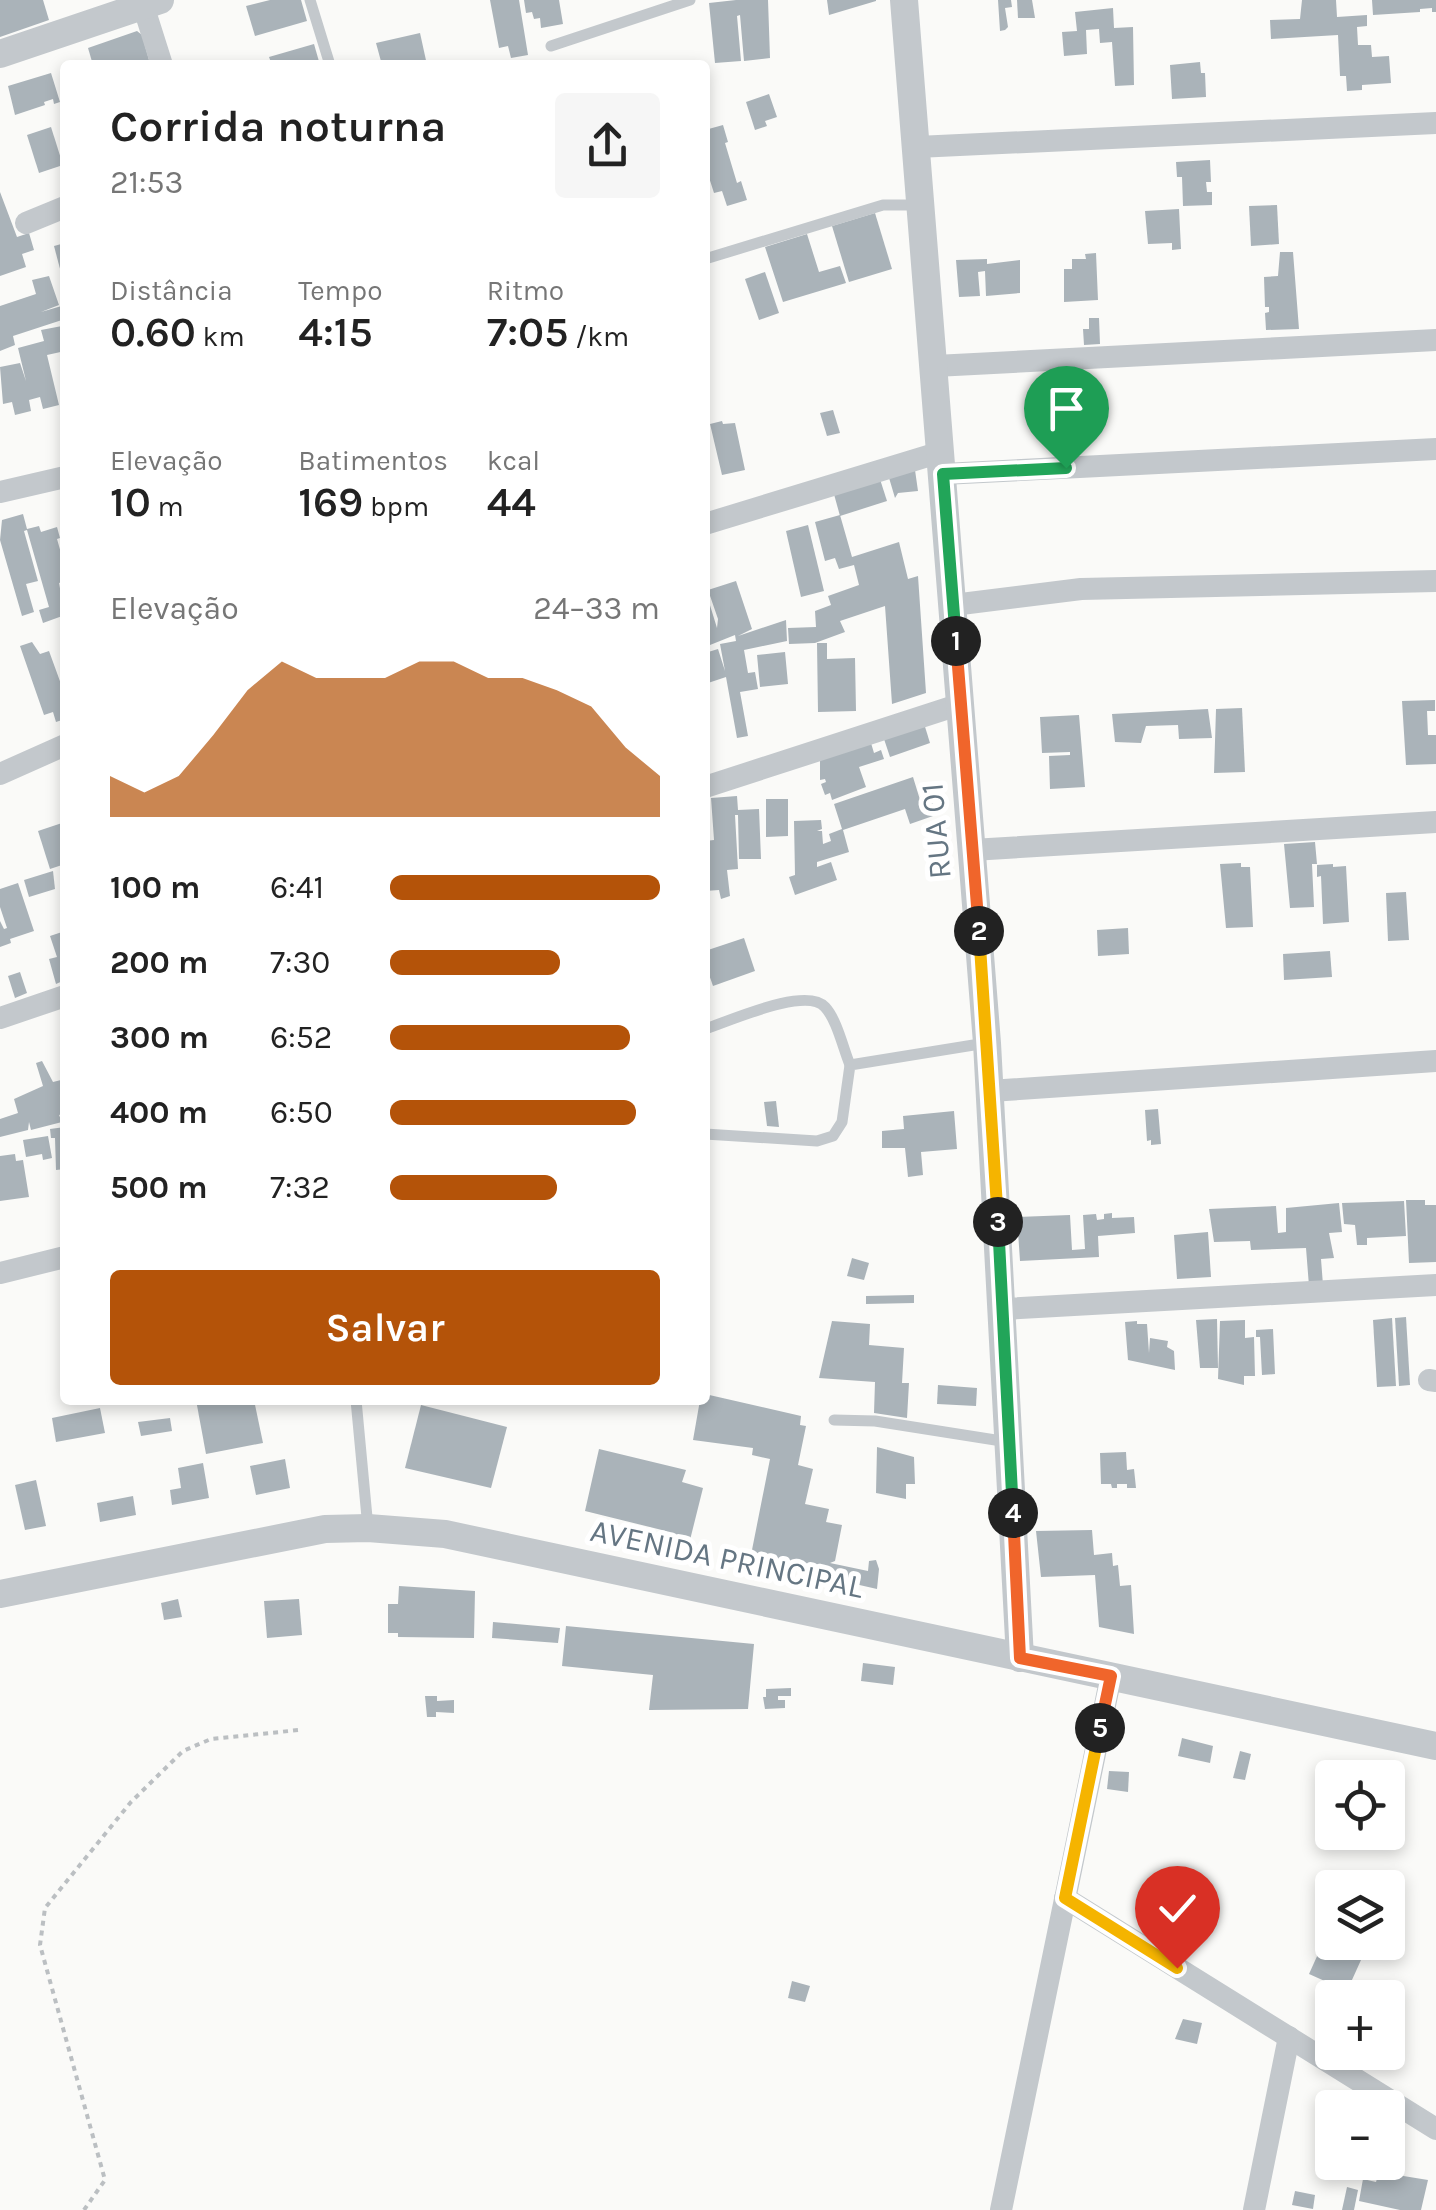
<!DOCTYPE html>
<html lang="pt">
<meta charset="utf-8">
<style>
body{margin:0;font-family:Karla,sans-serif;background:#f6f6f6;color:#222;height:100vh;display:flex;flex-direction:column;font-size:38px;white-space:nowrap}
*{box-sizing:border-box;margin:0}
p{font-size:32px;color:#767676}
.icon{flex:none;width:55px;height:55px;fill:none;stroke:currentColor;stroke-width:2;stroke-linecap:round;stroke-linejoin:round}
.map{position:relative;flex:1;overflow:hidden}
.side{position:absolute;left:60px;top:60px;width:650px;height:1345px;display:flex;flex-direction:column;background:#fff;border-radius:10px;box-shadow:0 5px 15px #0003}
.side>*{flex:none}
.tools{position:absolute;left:1315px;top:1760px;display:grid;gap:20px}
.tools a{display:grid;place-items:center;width:90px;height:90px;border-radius:10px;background:#fff;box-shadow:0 5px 15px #0003;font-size:50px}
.pin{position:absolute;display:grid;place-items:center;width:85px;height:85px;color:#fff;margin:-102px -42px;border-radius:50% 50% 50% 0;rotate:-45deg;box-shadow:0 0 10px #0007}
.pin .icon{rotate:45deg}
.km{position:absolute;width:50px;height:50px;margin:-25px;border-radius:50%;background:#222;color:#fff;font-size:28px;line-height:50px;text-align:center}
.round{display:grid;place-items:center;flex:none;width:105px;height:105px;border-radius:10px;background:#f6f6f6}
.head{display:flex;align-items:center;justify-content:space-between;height:170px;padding:0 50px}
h1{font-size:45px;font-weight:600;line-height:75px}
.figures{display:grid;grid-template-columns:repeat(3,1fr);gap:15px;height:170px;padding:10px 50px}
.figures div{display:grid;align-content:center}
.figures b{font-size:42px;font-weight:600}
.figures small{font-size:28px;font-weight:400}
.figures p{font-size:28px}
.chart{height:280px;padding:20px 50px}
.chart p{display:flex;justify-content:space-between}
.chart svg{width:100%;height:180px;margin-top:10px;fill:#b45309;opacity:.7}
.button{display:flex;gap:20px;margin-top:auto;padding:20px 50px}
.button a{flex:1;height:115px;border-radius:10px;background:#b45309;color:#fff;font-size:40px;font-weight:600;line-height:115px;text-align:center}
ul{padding:0 50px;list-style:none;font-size:32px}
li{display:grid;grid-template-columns:160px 120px 1fr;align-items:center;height:75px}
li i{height:25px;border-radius:12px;background:#b45309}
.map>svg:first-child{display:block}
.building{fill:#aab3b9}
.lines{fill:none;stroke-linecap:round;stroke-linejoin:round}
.path{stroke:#bbbfc2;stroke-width:4;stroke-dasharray:5 5;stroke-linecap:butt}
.service{stroke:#c3c8cc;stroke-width:11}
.minor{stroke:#c3c8cc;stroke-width:22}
.tertiary{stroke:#c3c8cc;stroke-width:28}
.split-1-casing{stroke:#fff;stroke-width:20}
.split-2-casing{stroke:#fff;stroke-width:20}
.split-3-casing{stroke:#fff;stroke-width:20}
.split-4-casing{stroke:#fff;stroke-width:20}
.split-5-casing{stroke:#fff;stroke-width:20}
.split-6-casing{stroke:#fff;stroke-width:20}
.split-1{stroke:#22a559;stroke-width:12}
.split-2{stroke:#f0652b;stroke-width:12}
.split-3{stroke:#f5b400;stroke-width:12}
.split-4{stroke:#22a559;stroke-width:12}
.split-5{stroke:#f0652b;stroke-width:12}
.split-6{stroke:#f5b400;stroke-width:12}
.labels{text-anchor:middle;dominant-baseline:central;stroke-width:10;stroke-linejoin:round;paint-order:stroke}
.street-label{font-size:32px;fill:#657683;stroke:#fff}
</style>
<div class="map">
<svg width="1436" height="2210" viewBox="0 0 1436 2210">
<rect width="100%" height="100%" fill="#fafaf8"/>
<g class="building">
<polygon points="0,0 43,0 49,20 0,37"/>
<polygon points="270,0 301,0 307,21 255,36 246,6"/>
<polygon points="490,0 519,0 528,55 511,58 508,46 499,48"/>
<polygon points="524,0 559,0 563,24 541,28 540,18 534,19 532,12 526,13"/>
<polygon points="736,0 768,0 770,58 744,61 740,15 737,16 741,61 715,63 709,3"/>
<polygon points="827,0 876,0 876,1 829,15"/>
<polygon points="998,0 1011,0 1012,7 1005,8 1008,27 1005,30 1000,31"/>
<polygon points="1017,0 1032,0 1035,18 1018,18"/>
<polygon points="1302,0 1336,0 1337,17 1367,15 1367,26 1357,27 1358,45 1371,45 1372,57 1389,56 1391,83 1362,85 1362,90 1347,91 1346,76 1340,76 1338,35 1271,39 1270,20 1300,19"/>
<polygon points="1372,0 1436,0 1436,12 1432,12 1432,8 1420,9 1420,12 1373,15"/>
<polygon points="1113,8 1114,28 1133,27 1134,85 1115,86 1112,42 1100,43 1099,29 1086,30 1087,54 1064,56 1062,32 1077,31 1075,12"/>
<polygon points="137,31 142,35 149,60 132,65 93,65 88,48"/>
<polygon points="420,33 427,65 382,65 376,43"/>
<polygon points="314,44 320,65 272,65 269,57"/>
<polygon points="1200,62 1201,73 1205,73 1206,97 1172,99 1170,65"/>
<polygon points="51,73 60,102 54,104 53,99 44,102 45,105 15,115 8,86"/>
<polygon points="769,94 777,117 765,121 767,126 755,130 746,102"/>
<polygon points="723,125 728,142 725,143 737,183 741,181 747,200 727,206 722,191 714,193 705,165 705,130"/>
<polygon points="51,127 63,165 39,173 27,135"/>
<polygon points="1210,160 1211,182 1206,182 1207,192 1212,192 1212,205 1183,206 1182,177 1177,177 1176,162"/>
<polygon points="0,192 17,237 29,233 34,250 22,254 26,267 0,276"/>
<polygon points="1277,205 1279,244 1251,246 1249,206"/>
<polygon points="1179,209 1181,249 1172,250 1172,243 1148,244 1145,211"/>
<polygon points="875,213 892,269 849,282 832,226"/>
<polygon points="807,234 819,272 840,266 846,283 783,302 765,247"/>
<polygon points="65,243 65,284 64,284 54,246"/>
<polygon points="1280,252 1293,252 1299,329 1266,330 1265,313 1269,312 1269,307 1265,307 1264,277 1278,276"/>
<polygon points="1096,253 1098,300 1064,302 1064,269 1072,269 1072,259 1086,259 1085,254"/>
<polygon points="987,259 987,264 1020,260 1020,293 986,296 985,271 978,272 980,296 959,297 956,260"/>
<polygon points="765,272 779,313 759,320 745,279"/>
<polygon points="49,276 59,305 41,312 65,305 65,319 13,336 15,345 0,351 0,306 36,294 32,280"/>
<polygon points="1089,318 1099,318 1100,344 1084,345 1083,329 1089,329"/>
<polygon points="62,326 65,327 65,351 47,355 59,405 43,409 40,397 29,400 31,411 15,415 12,402 3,404 0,367 20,363 26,381 18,348 44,341 41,330"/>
<polygon points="833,410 840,433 827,436 820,413"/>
<polygon points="722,421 723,424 735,423 745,470 722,475 710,424"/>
<polygon points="914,463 918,491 898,493 895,498 887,471"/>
<polygon points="878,473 887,501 840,516 832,487"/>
<polygon points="23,514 27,529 39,526 41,532 57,527 60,538 57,539 65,567 65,581 59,583 65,615 43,623 39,610 49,607 27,530 24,531 38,581 26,584 34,612 22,616 0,540 2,520"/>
<polygon points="840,515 852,557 899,542 908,579 918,576 926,693 892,704 885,606 840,621 845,632 815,643 789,644 788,628 816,627 815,611 831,605 828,596 859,585 854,565 839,569 835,558 825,561 815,522"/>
<polygon points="808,525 824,591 801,597 786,531"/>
<polygon points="736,581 752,629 738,636 786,620 787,641 744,650 748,673 755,672 758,689 740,692 748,736 737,738 726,677 705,684 705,653 718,649 725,671 720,644 736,641 735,635 705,647 705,589 717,628 718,619 708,590"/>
<polygon points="32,642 40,654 49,651 65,695 65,719 56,722 53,712 44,715 20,646"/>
<polygon points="817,643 827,643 827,659 855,658 856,711 818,712"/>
<polygon points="785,652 788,684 760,687 757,655"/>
<polygon points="1435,700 1435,711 1427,711 1428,735 1436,735 1436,764 1406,765 1402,701"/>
<polygon points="1242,708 1245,772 1214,773 1216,709"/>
<polygon points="1208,709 1212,738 1179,739 1178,725 1146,726 1141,743 1115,742 1112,714"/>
<polygon points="1079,715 1085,787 1050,789 1049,756 1070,755 1070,752 1042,753 1040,717"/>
<polygon points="922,717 930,743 890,757 881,730"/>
<polygon points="868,733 874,753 881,750 884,759 859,767 866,787 832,800 830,793 825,795 821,784 826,782 825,779 820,780 820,750"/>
<polygon points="913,777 921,803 933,799 933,816 910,824 905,809 843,830 849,852 817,862 817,867 831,862 837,880 795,895 789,877 795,875 794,821 821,820 822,829 817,831 822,831 823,844 831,841 829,834 842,829 834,804"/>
<polygon points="737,796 738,810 759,809 761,859 739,859 738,815 735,815 738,869 727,870 730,896 721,899 719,890 705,891 705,841 714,840 711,798"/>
<polygon points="766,799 788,799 788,836 766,837"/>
<polygon points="65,822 65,864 50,869 38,831"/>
<polygon points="1315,842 1317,864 1312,864 1314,907 1290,908 1284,844"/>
<polygon points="1241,863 1241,867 1250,867 1253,927 1226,928 1220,864"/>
<polygon points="1333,864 1333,867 1346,866 1349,922 1323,924 1321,876 1317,877 1317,865"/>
<polygon points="53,871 55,889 29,897 24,880"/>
<polygon points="18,883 34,931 10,939 11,943 0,947 0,921 4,929 7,928 0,907 0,889"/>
<polygon points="1406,892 1409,940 1388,941 1386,893"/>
<polygon points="1128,928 1129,954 1098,956 1097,930"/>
<polygon points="65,931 65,980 56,984 49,959 57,957 50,936"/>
<polygon points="744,938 755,971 713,986 705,963 705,951"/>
<polygon points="1330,951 1332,977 1284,980 1283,954"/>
<polygon points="20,972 27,993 15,998 8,976"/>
<polygon points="42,1061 53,1082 65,1079 65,1113 59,1115 62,1122 31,1130 29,1122 28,1130 0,1137 0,1119 18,1113 14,1099 43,1086 36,1063"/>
<polygon points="776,1101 779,1127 767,1126 764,1102"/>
<polygon points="1158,1109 1161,1144 1151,1145 1151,1140 1147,1141 1145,1110"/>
<polygon points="954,1111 957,1149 921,1152 923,1175 908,1177 905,1148 882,1148 882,1131 904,1129 903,1116"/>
<polygon points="65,1127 65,1169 56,1170 55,1138 51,1138 50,1129"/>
<polygon points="48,1136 52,1158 43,1160 42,1154 26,1157 23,1140"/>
<polygon points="15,1154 16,1161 23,1160 29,1197 0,1201 0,1156"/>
<polygon points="1406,1200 1425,1200 1425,1205 1436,1205 1436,1262 1409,1263"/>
<polygon points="1404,1201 1406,1236 1367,1238 1367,1245 1357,1245 1355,1225 1344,1224 1342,1203"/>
<polygon points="1339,1203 1342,1232 1329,1233 1334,1258 1321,1259 1323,1285 1309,1286 1306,1248 1251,1250 1250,1241 1214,1242 1209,1209 1276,1206 1278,1233 1286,1232 1286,1208"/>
<polygon points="1112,1213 1112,1218 1134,1217 1135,1233 1098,1236 1099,1257 1020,1261 1017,1217 1070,1215 1072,1250 1085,1249 1083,1215 1096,1214 1097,1220 1104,1219 1104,1214"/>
<polygon points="1208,1232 1211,1277 1177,1279 1174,1235"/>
<polygon points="852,1258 869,1263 864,1280 847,1276"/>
<polygon points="914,1295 914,1303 866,1304 866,1296"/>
<polygon points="1406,1317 1410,1385 1399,1386 1395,1318"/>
<polygon points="1392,1318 1396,1386 1377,1387 1373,1320"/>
<polygon points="1217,1319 1218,1368 1200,1368 1196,1320"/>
<polygon points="1245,1320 1245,1338 1254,1337 1255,1376 1244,1376 1244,1385 1218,1379 1220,1321"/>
<polygon points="832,1321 870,1324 869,1345 904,1348 902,1383 909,1383 907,1418 874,1413 875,1382 819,1378"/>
<polygon points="1137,1321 1137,1324 1147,1324 1149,1353 1150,1338 1168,1341 1167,1347 1174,1351 1175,1370 1128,1360 1125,1322"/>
<polygon points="1273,1329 1275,1374 1262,1375 1260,1337 1256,1337 1256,1330"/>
<polygon points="938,1385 977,1388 976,1406 937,1404"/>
<polygon points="705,1394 801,1416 800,1425 806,1426 798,1465 813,1469 805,1504 829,1509 826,1522 842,1525 835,1561 830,1563 868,1571 869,1561 876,1560 879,1569 877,1589 750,1560 770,1459 752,1455 753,1448 693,1440 700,1400 705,1400"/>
<polygon points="196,1400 254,1400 263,1443 206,1454"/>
<polygon points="421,1405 507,1427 491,1488 405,1468"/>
<polygon points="100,1408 105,1433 56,1442 52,1418"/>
<polygon points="170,1418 172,1431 141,1436 138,1422"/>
<polygon points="877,1447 914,1457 915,1484 906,1484 906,1499 876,1493"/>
<polygon points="599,1449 686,1470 682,1482 703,1488 688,1548 667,1543 670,1532 585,1511"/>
<polygon points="1126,1452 1127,1470 1134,1469 1136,1488 1127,1488 1127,1484 1117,1484 1117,1488 1112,1488 1111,1484 1101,1484 1100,1453"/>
<polygon points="285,1459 290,1488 256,1495 250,1466"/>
<polygon points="203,1463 209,1498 172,1505 170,1490 181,1488 178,1468"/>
<polygon points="36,1480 46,1526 25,1530 15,1485"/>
<polygon points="133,1496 136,1515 100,1522 97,1503"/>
<polygon points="1092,1530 1094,1555 1112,1553 1113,1566 1118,1565 1120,1586 1131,1585 1134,1634 1099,1627 1095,1575 1041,1577 1036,1531"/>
<polygon points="399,1586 475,1591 474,1638 398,1637 398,1633 388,1633 388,1604 398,1604"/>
<polygon points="178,1599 182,1617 164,1620 161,1603"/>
<polygon points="299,1599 302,1635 267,1638 264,1601"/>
<polygon points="493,1622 560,1628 558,1643 492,1638"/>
<polygon points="566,1626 754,1644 748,1709 649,1710 653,1675 562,1666"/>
<polygon points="863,1663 895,1667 893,1685 861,1681"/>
<polygon points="791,1688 791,1696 778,1696 778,1700 785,1700 785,1708 765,1709 763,1697 766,1697 766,1689"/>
<polygon points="425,1696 437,1696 437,1701 454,1700 454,1713 436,1712 436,1717 427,1717"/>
<polygon points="1182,1738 1213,1746 1210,1763 1178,1756"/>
<polygon points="1240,1751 1251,1754 1245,1780 1233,1778"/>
<polygon points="1109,1771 1129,1772 1128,1792 1107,1789"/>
<polygon points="1323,1943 1340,1953 1343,1947 1361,1960 1347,1991 1309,1974"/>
<polygon points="792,1981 810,1986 805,2002 788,1998"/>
<polygon points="1183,2019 1202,2023 1197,2044 1175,2039"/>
<polygon points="1379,2172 1428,2180 1421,2210 1400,2210 1359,2201 1363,2179 1376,2182"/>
<polygon points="1347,2187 1358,2190 1354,2210 1342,2210"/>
<polygon points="1295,2191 1315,2195 1313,2209 1292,2205"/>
</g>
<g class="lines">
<polyline class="path" points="84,2210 105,2180 40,1945 45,1908 131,1802 183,1751 211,1739 299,1730"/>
<g class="service">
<polyline points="310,0 330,65"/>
<polyline points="551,46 690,0"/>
<polyline points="705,259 883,205 918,205"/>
<path d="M705,1029C730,1021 806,986 825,1007C837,1020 843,1048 850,1065"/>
<polyline points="705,1134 817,1141 833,1136 842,1122 850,1065 986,1043"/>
<polyline points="356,1400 368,1528"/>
<polyline points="834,1420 875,1421 1008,1442"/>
</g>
<g class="minor">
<polyline points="143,5 162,65"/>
<polyline points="917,147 1436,123"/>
<polyline points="26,223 65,207"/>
<polyline points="935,366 1436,340"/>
<polyline points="943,474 1436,449"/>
<polyline points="0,492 65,477"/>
<polyline points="705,524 941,452"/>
<polyline points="953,605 1081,589 1436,581"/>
<polyline points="0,774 65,745"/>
<polyline points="705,787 961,704"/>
<polyline points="972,850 1436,822"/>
<polyline points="0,1018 65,996"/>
<polyline points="990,1091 1436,1061"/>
<polyline points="0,1273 65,1257"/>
<polyline points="1003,1309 1436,1285"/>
<polyline points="1429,1380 1436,1381"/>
<polyline points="1065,1898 1436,2129"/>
<polyline points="1001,2210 1111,1676"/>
<polyline points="1254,2210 1289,2037"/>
</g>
<g class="tertiary">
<polyline points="904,0 987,1043 1020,1658"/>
<polyline points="0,54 160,0"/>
<polyline points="0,1594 325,1529 368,1528 445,1534 1436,1746"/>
</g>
</g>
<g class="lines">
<defs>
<polyline id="split-1" points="956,641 943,474 1066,468"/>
<polyline id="split-2" points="956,641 979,931"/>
<polyline id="split-3" points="979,931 998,1222"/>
<polyline id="split-4" points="998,1222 1013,1513"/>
<polyline id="split-5" points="1013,1513 1020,1658 1111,1676 1100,1728"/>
<polyline id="split-6" points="1100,1728 1065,1898 1177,1968"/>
</defs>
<use href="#split-1" class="split-1-casing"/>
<use href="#split-2" class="split-2-casing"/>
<use href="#split-3" class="split-3-casing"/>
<use href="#split-4" class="split-4-casing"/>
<use href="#split-5" class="split-5-casing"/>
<use href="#split-6" class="split-6-casing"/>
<use href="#split-1" class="split-1"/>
<use href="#split-2" class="split-2"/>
<use href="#split-3" class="split-3"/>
<use href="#split-4" class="split-4"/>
<use href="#split-5" class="split-5"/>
<use href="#split-6" class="split-6"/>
</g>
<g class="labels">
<g class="street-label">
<text transform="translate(936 831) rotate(-95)">RUA 01</text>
<text transform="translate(727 1559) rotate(12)">AVENIDA PRINCIPAL</text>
</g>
</g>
</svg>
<div class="tools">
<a><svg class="icon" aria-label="locate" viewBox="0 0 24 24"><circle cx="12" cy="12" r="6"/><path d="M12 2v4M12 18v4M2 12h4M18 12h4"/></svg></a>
<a><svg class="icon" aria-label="layers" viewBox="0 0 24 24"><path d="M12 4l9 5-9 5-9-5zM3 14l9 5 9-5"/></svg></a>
<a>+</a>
<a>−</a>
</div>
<div class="pin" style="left:1066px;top:468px;background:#1e9e55"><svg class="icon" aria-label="arrive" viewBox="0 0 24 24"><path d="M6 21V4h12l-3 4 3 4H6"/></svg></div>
<div class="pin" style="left:1177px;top:1968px;background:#d93025"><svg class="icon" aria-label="check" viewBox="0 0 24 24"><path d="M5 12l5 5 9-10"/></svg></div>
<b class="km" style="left:956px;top:641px">1</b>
<b class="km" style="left:979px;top:931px">2</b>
<b class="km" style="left:998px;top:1222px">3</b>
<b class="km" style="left:1013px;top:1513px">4</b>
<b class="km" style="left:1100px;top:1728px">5</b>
<section class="side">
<div class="head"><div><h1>Corrida noturna</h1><p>21:53</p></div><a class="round"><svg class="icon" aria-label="share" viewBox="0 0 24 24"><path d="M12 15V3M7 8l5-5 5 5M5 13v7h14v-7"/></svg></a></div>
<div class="figures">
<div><p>Distância</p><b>0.60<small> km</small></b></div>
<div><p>Tempo</p><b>4:15</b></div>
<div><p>Ritmo</p><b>7:05<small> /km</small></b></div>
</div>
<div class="figures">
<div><p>Elevação</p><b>10<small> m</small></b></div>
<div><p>Batimentos</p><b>169<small> bpm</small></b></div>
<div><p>kcal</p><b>44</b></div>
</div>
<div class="chart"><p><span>Elevação</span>24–33 m</p>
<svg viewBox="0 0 160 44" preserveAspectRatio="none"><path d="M0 44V34L10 38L20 34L30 24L40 13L50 6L60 10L70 10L80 10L90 6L100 6L110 10L120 10L130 13L140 17L150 27L160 34V44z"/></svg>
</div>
<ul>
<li><b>100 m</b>6:41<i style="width:100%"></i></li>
<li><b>200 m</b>7:30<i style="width:63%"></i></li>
<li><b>300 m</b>6:52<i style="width:89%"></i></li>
<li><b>400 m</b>6:50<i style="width:91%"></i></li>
<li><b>500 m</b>7:32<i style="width:62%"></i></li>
</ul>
<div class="button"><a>Salvar</a></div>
</section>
</div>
